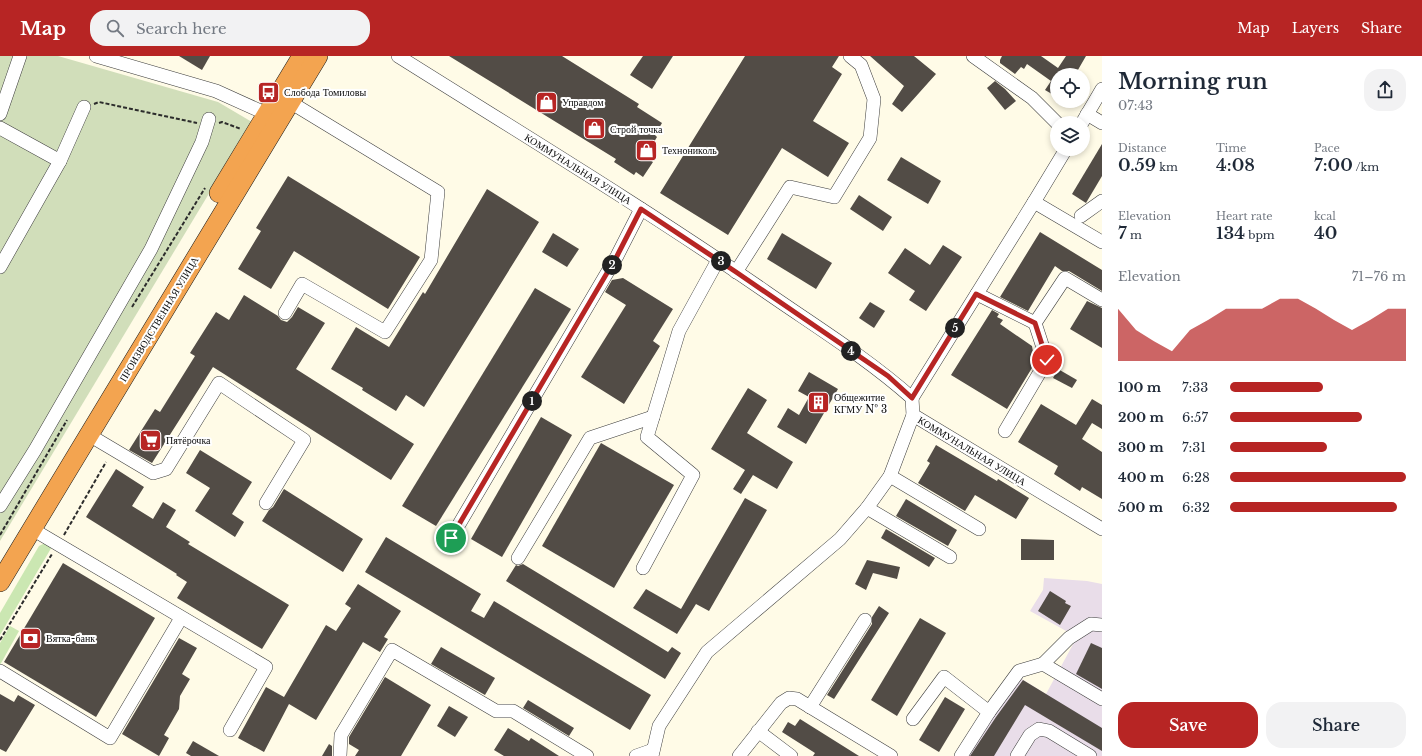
<!DOCTYPE html>
<meta charset="utf-8">
<style>
body{margin:0;font-family:"Libre Baskerville",serif;background:#f2f2f3;color:#1f2937;height:100vh;display:flex;flex-direction:column;font-size:15px;white-space:nowrap}
*{box-sizing:border-box;margin:0}
p{font-size:13px;color:#747a83}
.icon{flex:none;width:22px;height:22px;fill:none;stroke:currentColor;stroke-width:2;stroke-linecap:round;stroke-linejoin:round}
.map{position:relative;flex:1;overflow:hidden}
.sheet{display:flex;flex-direction:column;background:#fff;width:320px}
.sheet>*{flex:none}
.buttons{position:absolute;left:1050px;top:12px;display:grid;gap:8px}
.buttons a{display:grid;place-items:center;width:40px;height:40px;border-radius:50%;background:#fff;box-shadow:0 2px 6px #0003;font-size:20px}
.pin{position:absolute;display:grid;place-items:center;width:34px;height:34px;color:#fff;margin:-17px;border:2px solid #fff;border-radius:50%;box-shadow:0 1px 4px #0007}
.km{position:absolute;width:20px;height:20px;margin:-10px;border-radius:50%;background:#222;color:#fff;font-size:11px;line-height:20px;text-align:center}
.round{display:grid;place-items:center;flex:none;width:42px;height:42px;border-radius:16px;background:#f2f2f3}
.head{display:flex;align-items:center;justify-content:space-between;height:68px;padding:0 16px}
h1{font-size:22px;font-weight:600;line-height:30px}
.figures{display:grid;grid-template-columns:repeat(3,1fr);gap:6px;height:68px;padding:4px 16px}
.figures div{display:grid;align-content:center}
.figures b{font-size:17px;font-weight:600}
.figures small{font-size:11px;font-weight:400}
.figures p{font-size:11px}
.chart{height:112px;padding:8px 16px}
.chart p{display:flex;justify-content:space-between}
.chart svg{width:100%;height:72px;margin-top:4px;fill:#b72524;opacity:.7}
.primary-button{display:flex;gap:8px;margin-top:auto;padding:8px 16px}
.primary-button a{flex:1;height:46px;border-radius:16px;background:#b72524;color:#fff;font-size:16px;font-weight:600;line-height:46px;text-align:center}
.primary-button a+a{background:#f2f2f3;color:#1f2937}
ul{padding:0 16px;list-style:none;font-size:13px}
li{display:grid;grid-template-columns:64px 48px 1fr;align-items:center;height:30px}
li i{height:10px;border-radius:5px;background:#b72524}
header{display:flex;align-items:center;gap:24px;box-sizing:border-box;height:56px;padding:0 20px;background:#b72524;color:#fff}
header strong{font-size:19px}
nav{display:flex;gap:22px;margin-inline-start:auto;font-size:14px}
.search{width:280px;height:36px;background:#f2f2f3;display:flex;align-items:center;gap:10px;box-sizing:border-box;padding:0 14px;border-radius:16px;color:#747a83;font-size:15px}
main{display:flex;flex:1;min-height:0}
.map>svg:first-child{display:block}
.industrial{fill:#e9dde9}
.green{fill:#cbe7b2}
.cemetery{fill:#d1deba}
.building{fill:#524c46}
.lines{fill:none;stroke-linecap:round;stroke-linejoin:round}
.minor-casing{stroke:#3d3d3d;stroke-width:14}
.highway-casing{stroke:#1b1b1b;stroke-width:20}
.path{stroke:#2c2c2c;stroke-width:2;stroke-dasharray:4 2;stroke-linecap:butt}
.minor{stroke:#fff;stroke-width:13}
.highway{stroke:#f3a450;stroke-width:19}
.route-casing{stroke:#fff;stroke-width:8}
.route{stroke:#b72524;stroke-width:5}
.labels{text-anchor:middle;dominant-baseline:central;stroke-width:4;stroke-linejoin:round;paint-order:stroke}
.poi-label{font-size:10px;fill:#0a0a0a;stroke:#fff;text-anchor:start}
.street-label{font-size:10px;fill:#0a0a0a;stroke:#fff}
</style>
<header>
<strong>Map</strong>
<div class="search"><svg class="icon" aria-label="search" viewBox="0 0 24 24"><circle cx="10" cy="10" r="6"/><path d="M15 15l6 6"/></svg>Search here</div>
<nav><a>Map</a><a>Layers</a><a>Share</a></nav>
</header>
<main>
<div class="map">
<svg width="1102" height="700" viewBox="0 0 1102 700">
<rect width="100%" height="100%" fill="#fffbe7"/>
<polygon class="industrial" points="1044,522 1087,525 1102,528 1102,700 968,700 1017,620 1046,638 1077,581 1030,555 1043,534"/>
<g class="green">
<polygon points="43,488 53,489 0,579 0,557 39,490"/>
<polygon points="10,570 19,575 0,609 0,587"/>
</g>
<polygon class="cemetery" points="0,0 58,0 218,46 252,66 0,485"/>
<g class="building">
<polygon points="179,0 210,0 202,14"/>
<polygon points="449,0 562,0 639,48 637,51 662,67 655,79 657,81 645,101 653,106 643,121 636,116 634,119 614,106 616,103"/>
<polygon points="643,0 673,0 652,33 630,19"/>
<polygon points="745,0 839,0 832,11 842,18 813,65 849,87 828,121 782,92 728,179 660,137"/>
<polygon points="870,0 914,0 936,18 902,56 892,48 904,30"/>
<polygon points="1002,0 1041,0 1058,12 1066,0 1086,0 1075,19 1057,19 1057,41 1045,34 1051,25 1027,8 1024,13 1021,11 1015,18 1000,7 1000,4"/>
<polygon points="995,25 1005,33 1016,45 1005,54 987,32"/>
<polygon points="1102,88 1102,120 1086,147 1072,138"/>
<polygon points="901,101 941,125 928,148 887,124"/>
<polygon points="288,120 420,201 388,253 294,195 271,233 238,213 261,175 256,172"/>
<polygon points="487,133 539,166 424,351 406,339 396,355 362,334 363,332 331,313 356,271 389,291 423,236 425,238"/>
<polygon points="859,139 892,161 883,175 850,153"/>
<polygon points="1040,176 1102,214 1102,235 1069,215 1062,215 1055,210 1028,255 1000,241"/>
<polygon points="553,177 579,193 567,211 542,196"/>
<polygon points="782,177 832,207 816,233 767,203"/>
<polygon points="943,189 962,201 926,255 909,244 915,235 888,217 905,192 930,209"/>
<polygon points="623,222 673,253 653,285 660,290 624,348 581,321 626,249 605,236 612,224"/>
<polygon points="535,232 571,253 436,470 402,450"/>
<polygon points="244,239 278,260 281,264 287,266 292,261 298,251 325,267 296,313 414,388 391,424 213,311 152,407 129,394 155,353 160,356 195,300 190,297 216,256 229,264"/>
<polygon points="1087,245 1102,252 1102,292 1070,273"/>
<polygon points="870,246 885,255 874,272 859,262"/>
<polygon points="992,254 999,258 997,261 1003,264 1000,268 1032,290 1035,307 1007,353 951,319"/>
<polygon points="1058,313 1077,324 1072,332 1053,322"/>
<polygon points="809,316 838,333 806,388 777,371 788,352 799,359 809,341 798,335"/>
<polygon points="748,332 767,344 747,377 793,406 777,433 753,419 741,438 733,433 745,414 711,393"/>
<polygon points="1092,343 1102,349 1102,373 1092,367 1082,383 1102,396 1102,443 1082,431 1080,435 1054,418 1058,410 1018,386 1041,348 1076,369"/>
<polygon points="541,361 572,379 502,501 471,483"/>
<polygon points="601,387 674,429 614,532 542,490"/>
<polygon points="936,389 997,425 998,423 1029,442 1016,463 975,439 965,455 918,427 930,407 927,405"/>
<polygon points="200,394 252,426 232,458 244,466 235,481 195,455 210,432 186,417"/>
<polygon points="116,413 144,431 132,450 153,463 163,446 176,454 166,471 190,486 188,488 289,549 262,593 177,542 187,526 176,519 177,518 86,461"/>
<polygon points="284,433 363,483 343,516 262,465 269,454 273,451"/>
<polygon points="745,442 767,454 709,555 696,548 677,578 633,552 646,533 681,553"/>
<polygon points="906,443 957,474 948,490 896,460"/>
<polygon points="886,473 935,502 929,511 881,482"/>
<polygon points="386,481 481,538 471,555 484,562 494,545 651,639 630,674 365,516"/>
<polygon points="1021,483 1054,484 1054,504 1021,504"/>
<polygon points="867,504 900,511 897,523 873,517 866,534 855,528"/>
<polygon points="63,507 155,562 96,661 4,606"/>
<polygon points="523,508 668,596 672,591 681,597 665,623 506,525 516,509 518,510"/>
<polygon points="358,528 401,555 384,581 388,583 380,596 363,586 316,664 289,648 264,696 238,682 266,631 284,641 326,569 336,575 351,552 345,548"/>
<polygon points="1050,535 1066,545 1065,547 1071,550 1060,569 1038,555"/>
<polygon points="879,550 889,557 834,643 827,639 872,568 872,561"/>
<polygon points="920,562 946,577 897,660 871,644"/>
<polygon points="179,582 197,592 182,618 190,623 180,640 179,653 164,679 169,682 159,700 122,678"/>
<polygon points="1091,587 1102,592 1102,633 1076,618"/>
<polygon points="441,591 495,622 485,639 431,608"/>
<polygon points="385,621 431,649 401,700 355,700 359,694 349,688 349,681"/>
<polygon points="1023,624 1102,672 1102,695 1025,649 994,700 970,700 996,661"/>
<polygon points="0,638 14,646 18,639 35,649 6,696 0,693"/>
<polygon points="945,641 965,653 939,696 919,684"/>
<polygon points="528,644 574,672 569,680 523,652"/>
<polygon points="449,650 468,661 455,681 437,670"/>
<polygon points="800,663 859,700 813,700 815,697 782,676 788,666 795,670"/>
<polygon points="508,672 529,685 531,682 559,700 504,700 494,694"/>
<polygon points="193,685 219,700 191,700 186,697"/>
<polygon points="329,688 332,690 332,700 322,700"/>
</g>
<g class="lines">
<defs>
<g id="minor">
<polyline points="96,0 216,35 267,58"/>
<path d="M398,0C522,78 646,153 766,236C815,270 867,302 912,342L913,359L1102,473"/>
<polyline points="973,0 1032,42 1057,67"/>
<polyline points="0,58 20,0"/>
<polyline points="1087,58 1102,67"/>
<polyline points="1082,67 1102,33"/>
<polyline points="0,72 60,105"/>
<polyline points="1034,146 1102,186"/>
<polyline points="1081,160 1102,145"/>
<polyline points="0,211 60,105 84,51"/>
<polyline points="736,216 790,131 834,141 870,82 874,43 861,9 850,0"/>
<polyline points="977,238 1035,267 1065,222 1102,244"/>
<polyline points="285,257 302,228 385,276 431,204 438,136 290,46"/>
<polyline points="912,342 1034,146 1066,93"/>
<polyline points="1005,375 1047,304 1035,267"/>
<polyline points="89,379 153,417 166,413 219,327 304,384 266,447"/>
<polyline points="890,420 979,473"/>
<polyline points="0,450 35,394 151,193 202,86 209,63"/>
<polyline points="867,452 950,501"/>
<polyline points="32,473 266,611 230,674"/>
<polyline points="451,482 617,200 641,153"/>
<polyline points="518,502 590,382 653,361"/>
<polyline points="643,512 693,419 647,381 679,275 718,204"/>
<polyline points="1043,608 1069,582 1091,568 1102,569"/>
<polyline points="0,615 110,682 181,562"/>
<polyline points="810,651 865,564"/>
<polyline points="989,656 1019,615 1043,608 1102,643"/>
<polyline points="913,663 944,621 989,656 961,700"/>
<polyline points="758,675 791,700"/>
<polyline points="340,700 341,679 392,594 496,655 513,655 587,700"/>
<polyline points="636,700 653,694"/>
<polyline points="652,700 659,670 707,596 840,483 867,452 890,420 913,359"/>
<polyline points="739,700 781,647 789,642 797,643 891,700"/>
<polyline points="1017,700 1030,679 1039,673 1049,675 1090,700"/>
</g>
<g id="highway">
<polyline points="219,137 302,0"/>
<polyline points="0,526 318,0"/>
</g>
</defs>
<use href="#minor" class="minor-casing"/>
<use href="#highway" class="highway-casing"/>
<g class="path">
<polyline points="94,48 99,46 197,67"/>
<polyline points="219,67 222,66 241,73"/>
<polyline points="132,251 205,132"/>
<polyline points="0,479 67,364"/>
<polyline points="64,479 106,406"/>
<polyline points="0,584 52,498"/>
</g>
<use href="#minor" class="minor"/>
<use href="#highway" class="highway"/>
</g>
<g class="lines">
<defs>
<polyline id="route" points="451,482 617,200 641,153 736,216 888,320 912,342 976,238 1035,267 1047,304"/>
</defs>
<use href="#route" class="route-casing"/>
<use href="#route" class="route"/>
</g>
<defs>
<symbol id="bus-square" viewBox="-11 -11 22 22"><rect x="-9" y="-9" width="18" height="18" rx="4" fill="#b72524" stroke="#fff"/><path d="M-5-6H5V4H4V6H2V4H-2V6H-4V4H-5ZM-3.5-4V0h7V-4ZM-3.5 1.2v1.5H-2V1.2ZM2 1.2v1.5H3.5V1.2Z" fill="#fff"/></symbol>
<symbol id="shop-square" viewBox="-11 -11 22 22"><rect x="-9" y="-9" width="18" height="18" rx="4" fill="#b72524" stroke="#fff"/><path d="M-5-2.5h2.3a2.7 3.5 0 0 1 5.4 0H5L5.5 6h-11ZM-1.5-2.5h3a1.5 2.3 0 0 0-3 0Z" fill="#fff"/></symbol>
<symbol id="building-square" viewBox="-11 -11 22 22"><rect x="-9" y="-9" width="18" height="18" rx="4" fill="#b72524" stroke="#fff"/><path d="M-4-6H4V6H1V3H-1V6H-4ZM-2.5-4.3h1.7v1.8h-1.7ZM.8-4.3h1.7v1.8H.8ZM-2.5-1h1.7V.8h-1.7ZM.8-1h1.7V.8H.8Z" fill="#fff"/></symbol>
<symbol id="supermarket-square" viewBox="-11 -11 22 22"><rect x="-9" y="-9" width="18" height="18" rx="4" fill="#b72524" stroke="#fff"/><path d="M-6-5.5h2.5l.6 2H6L4.5 2H-2.5L-4.4-4H-6ZM-1.5 3.2a1.3 1.3 0 1 0 .1 0ZM3 3.2a1.3 1.3 0 1 0 .1 0Z" fill="#fff"/></symbol>
<symbol id="bank-square" viewBox="-11 -11 22 22"><rect x="-9" y="-9" width="18" height="18" rx="4" fill="#b72524" stroke="#fff"/><path d="M-6-4H6V4H-6ZM0-2.3a2.3 2.3 0 1 0 0 4.6a2.3 2.3 0 1 0 0-4.6Z" fill="#fff"/></symbol>
</defs>
<g fill-rule="evenodd">
<use href="#bus-square" x="256" y="24" width="25" height="25"/>
<use href="#shop-square" x="534" y="34" width="25" height="25"/>
<use href="#shop-square" x="582" y="60" width="25" height="25"/>
<use href="#shop-square" x="634" y="82" width="25" height="25"/>
<use href="#building-square" x="806" y="334" width="25" height="25"/>
<use href="#supermarket-square" x="138" y="372" width="25" height="25"/>
<use href="#bank-square" x="18" y="570" width="25" height="25"/>
</g>
<g class="labels">
<g class="poi-label">
<text x="284" y="36">Слобода Томиловы</text>
<text x="562" y="46">Управдом</text>
<text x="610" y="73">Строй точка</text>
<text x="662" y="94">Технониколь</text>
<text x="834" y="341">Общежитие<tspan x="834" dy="12">КГМУ № 3</tspan></text>
<text x="166" y="384">Пятёрочка</text>
<text x="46" y="582">Вятка-банк</text>
</g>
<g class="street-label">
<text transform="translate(578 113) rotate(32)">КОММУНАЛЬНАЯ УЛИЦА</text>
<text transform="translate(159 263) rotate(-59)">ПРОИЗВОДСТВЕННАЯ УЛИЦА</text>
<text transform="translate(972 395) rotate(31)">КОММУНАЛЬНАЯ УЛИЦА</text>
</g>
</g>
</svg>
<div class="buttons">
<a><svg class="icon" aria-label="locate" viewBox="0 0 24 24"><circle cx="12" cy="12" r="6"/><path d="M12 2v4M12 18v4M2 12h4M18 12h4"/></svg></a>
<a><svg class="icon" aria-label="layers" viewBox="0 0 24 24"><path d="M12 4l9 5-9 5-9-5zM3 14l9 5 9-5"/></svg></a>
</div>
<div class="pin" style="left:451px;top:482px;background:#1e9e55"><svg class="icon" aria-label="arrive" viewBox="0 0 24 24"><path d="M6 21V4h12l-3 4 3 4H6"/></svg></div>
<div class="pin" style="left:1047px;top:304px;background:#d93025"><svg class="icon" aria-label="check" viewBox="0 0 24 24"><path d="M5 12l5 5 9-10"/></svg></div>
<b class="km" style="left:532px;top:345px">1</b>
<b class="km" style="left:612px;top:209px">2</b>
<b class="km" style="left:721px;top:205px">3</b>
<b class="km" style="left:851px;top:295px">4</b>
<b class="km" style="left:955px;top:272px">5</b>
</div>
<section class="sheet">
<div class="head"><div><h1>Morning run</h1><p>07:43</p></div><a class="round"><svg class="icon" aria-label="share" viewBox="0 0 24 24"><path d="M12 15V3M7 8l5-5 5 5M5 13v7h14v-7"/></svg></a></div>
<div class="figures">
<div><p>Distance</p><b>0.59<small> km</small></b></div>
<div><p>Time</p><b>4:08</b></div>
<div><p>Pace</p><b>7:00<small> /km</small></b></div>
</div>
<div class="figures">
<div><p>Elevation</p><b>7<small> m</small></b></div>
<div><p>Heart rate</p><b>134<small> bpm</small></b></div>
<div><p>kcal</p><b>40</b></div>
</div>
<div class="chart"><p><span>Elevation</span>71–76 m</p>
<svg viewBox="0 0 160 44" preserveAspectRatio="none"><path d="M0 44V12L10 25L20 32L30 38L40 25L50 19L60 12L70 12L80 12L90 6L100 6L110 12L120 19L130 25L140 19L150 12L160 12V44z"/></svg>
</div>
<ul>
<li><b>100 m</b>7:33<i style="width:53%"></i></li>
<li><b>200 m</b>6:57<i style="width:75%"></i></li>
<li><b>300 m</b>7:31<i style="width:55%"></i></li>
<li><b>400 m</b>6:28<i style="width:100%"></i></li>
<li><b>500 m</b>6:32<i style="width:95%"></i></li>
</ul>
<div class="primary-button"><a>Save</a><a>Share</a></div>
</section>
</main>
